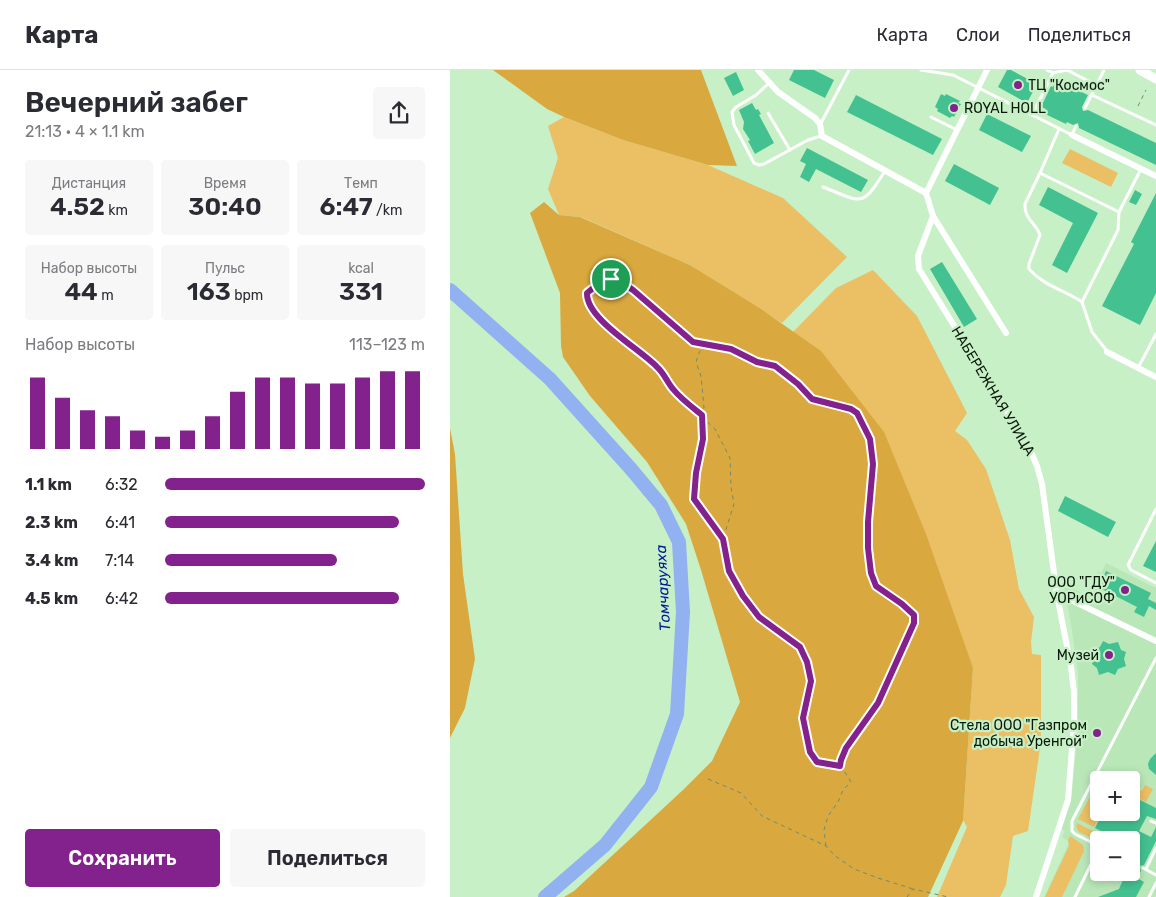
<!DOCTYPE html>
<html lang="ru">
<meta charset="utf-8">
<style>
body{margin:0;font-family:Rubik,sans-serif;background:#f7f7f7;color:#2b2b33;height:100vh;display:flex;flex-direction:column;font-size:19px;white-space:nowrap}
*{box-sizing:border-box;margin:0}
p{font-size:16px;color:#7c7c81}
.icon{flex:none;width:28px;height:28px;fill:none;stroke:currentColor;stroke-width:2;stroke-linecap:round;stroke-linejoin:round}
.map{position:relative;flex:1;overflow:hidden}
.side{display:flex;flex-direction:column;background:#fff;width:450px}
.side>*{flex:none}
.fabs{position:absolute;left:640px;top:701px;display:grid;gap:10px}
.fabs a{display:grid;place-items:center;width:50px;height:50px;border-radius:5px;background:#fff;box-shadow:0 2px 8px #0003;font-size:25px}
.pin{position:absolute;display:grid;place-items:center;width:42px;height:42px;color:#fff;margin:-21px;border:2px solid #fff;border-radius:50%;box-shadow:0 1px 5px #0007}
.round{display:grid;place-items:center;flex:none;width:52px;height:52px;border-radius:5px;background:#f7f7f7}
.summary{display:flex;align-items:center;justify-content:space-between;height:85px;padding:0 25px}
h1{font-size:28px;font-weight:600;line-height:38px}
.metrics{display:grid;grid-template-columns:repeat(3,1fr);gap:8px;height:85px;padding:5px 25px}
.metrics div{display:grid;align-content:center;border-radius:5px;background:#f7f7f7;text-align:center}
.metrics b{font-size:25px;font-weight:600}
.metrics small{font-size:14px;font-weight:400}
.metrics p{font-size:14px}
.chart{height:140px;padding:10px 25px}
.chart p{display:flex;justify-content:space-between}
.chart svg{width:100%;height:90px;margin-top:5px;stroke:#83228d;stroke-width:6}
.button{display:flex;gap:10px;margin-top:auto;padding:10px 25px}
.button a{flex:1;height:58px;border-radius:5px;background:#83228d;color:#fff;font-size:20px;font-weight:600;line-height:58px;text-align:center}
.button a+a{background:#f7f7f7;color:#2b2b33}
ul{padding:0 25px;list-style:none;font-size:16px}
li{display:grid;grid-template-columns:80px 60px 1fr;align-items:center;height:38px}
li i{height:12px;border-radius:6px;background:#83228d}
header{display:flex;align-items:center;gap:30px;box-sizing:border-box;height:70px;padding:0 25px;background:#fff;border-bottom:1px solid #e1e1e2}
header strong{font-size:24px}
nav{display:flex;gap:28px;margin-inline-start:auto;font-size:18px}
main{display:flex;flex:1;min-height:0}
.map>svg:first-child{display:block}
.built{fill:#bae7b8;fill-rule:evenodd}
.green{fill:#ebbf63}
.forest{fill:#d9a93f}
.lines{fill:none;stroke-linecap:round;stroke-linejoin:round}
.river{stroke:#92b1f1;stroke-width:14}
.building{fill:#43c190}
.path{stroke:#6f8b6e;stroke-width:1;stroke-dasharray:4 4;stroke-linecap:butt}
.lane{stroke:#fff;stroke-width:3}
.street{stroke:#fff;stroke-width:6}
.secondary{stroke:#fff;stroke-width:9}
.route-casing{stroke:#fff;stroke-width:10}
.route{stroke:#83228d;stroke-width:6}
.poi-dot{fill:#83228d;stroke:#c8f0c7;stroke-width:2}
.labels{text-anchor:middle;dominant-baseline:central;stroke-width:4.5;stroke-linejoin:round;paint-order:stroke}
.poi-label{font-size:14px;fill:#091809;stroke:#c8f0c7;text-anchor:end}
.street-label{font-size:14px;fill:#091809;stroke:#c8f0c7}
.water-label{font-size:15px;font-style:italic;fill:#001b96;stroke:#c8f0c7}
</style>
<header>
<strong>Карта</strong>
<nav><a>Карта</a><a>Слои</a><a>Поделиться</a></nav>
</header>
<main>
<section class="side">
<div class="summary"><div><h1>Вечерний забег</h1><p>21:13 · 4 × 1.1 km</p></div><a class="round"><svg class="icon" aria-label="share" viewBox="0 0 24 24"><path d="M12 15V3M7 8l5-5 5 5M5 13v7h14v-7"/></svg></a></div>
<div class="metrics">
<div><p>Дистанция</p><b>4.52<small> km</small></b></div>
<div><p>Время</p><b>30:40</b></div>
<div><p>Темп</p><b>6:47<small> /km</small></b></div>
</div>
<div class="metrics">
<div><p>Набор высоты</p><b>44<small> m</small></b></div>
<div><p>Пульс</p><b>163<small> bpm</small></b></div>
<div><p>kcal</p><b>331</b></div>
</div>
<div class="chart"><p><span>Набор высоты</span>113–123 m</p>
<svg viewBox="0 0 160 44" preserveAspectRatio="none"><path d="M5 44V9M15 44V19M25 44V25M35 44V28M45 44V35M55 44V38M65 44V35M75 44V28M85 44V16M95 44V9M105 44V9M115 44V12M125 44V12M135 44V9M145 44V6M155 44V6"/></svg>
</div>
<ul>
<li><b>1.1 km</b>6:32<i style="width:100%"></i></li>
<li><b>2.3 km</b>6:41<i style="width:90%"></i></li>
<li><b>3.4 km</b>7:14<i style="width:66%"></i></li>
<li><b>4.5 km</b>6:42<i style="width:90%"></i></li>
</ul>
<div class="button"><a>Сохранить</a><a>Поделиться</a></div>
</section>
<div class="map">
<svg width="706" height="827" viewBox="0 0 706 827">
<rect width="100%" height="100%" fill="#c8f0c7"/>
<path class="built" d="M656,493L706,518V825L705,827H594L618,775V771L612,767L615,761L610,758L621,731L628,660V603L621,554L614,519L616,515L636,525L648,501L651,503ZM649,710H681V742H649ZM649,770H681V802H649Z"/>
<g class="green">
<polygon points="114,47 173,70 258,95 333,128 397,187 332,253 240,195 131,147 109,145 98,119 108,88 98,56"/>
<polygon points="620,79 668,103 661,117 612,93"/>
<polygon points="423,200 467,246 517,343 505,361 517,370 536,399 560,470 569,519 584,547 581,572 582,584 591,585 591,671 578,761 563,766 556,815 550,827 487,827 517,757 513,750 523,598 343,262 386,218"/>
<polygon points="681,715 692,721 695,715 703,719 696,732 688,728 684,735 681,733"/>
<polygon points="642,723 649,726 649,742 652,743 644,757 628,749"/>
<polygon points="627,753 647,763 655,770 649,770 649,771 629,762 626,757"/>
<polygon points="620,766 633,775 634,781 612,827 595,827 619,776 618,770"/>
</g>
<g class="forest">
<polygon points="43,0 251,0 287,96 258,95 173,70 114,47 97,39"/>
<polygon points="94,132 109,145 130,147 240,195 311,239 371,281 434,362 476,464 523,598 513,751 478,827 114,827 124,821 234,719 262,691 290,632 251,500 236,454 197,392 140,326 113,287 111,276 110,223 80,143"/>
<polygon points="0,358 5,384 13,504 25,589 15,638 0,668"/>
</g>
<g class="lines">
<polyline class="river" points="0,220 100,309 181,399 211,435 229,472 233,542 227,644 201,717 155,775 95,827"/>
</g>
<g class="building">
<polygon points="344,0 364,0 384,10 375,28 339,10"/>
<polygon points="557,0 561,0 587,14 577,33 548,17"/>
<polygon points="286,2 294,20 283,26 274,8"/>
<polygon points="606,10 638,25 632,37 633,41 638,40 706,73 706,95 629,58 628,53 623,55 617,52 616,54 593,43 596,39 591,37 601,16 603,17"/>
<polygon points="491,24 495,26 496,24 510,31 508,33 511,34 504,47 502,46 500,48 487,41 488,39 485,37"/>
<polygon points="406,25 492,69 483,85 397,42"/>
<polygon points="302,33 306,40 308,39 311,44 309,45 324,73 305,84 298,71 300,70 293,59 294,52 289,40"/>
<polygon points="537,44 581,66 572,82 529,60"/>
<polygon points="357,78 418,110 411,122 366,99 359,112 350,107 356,94 350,91"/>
<polygon points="504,94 549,118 540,135 495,111"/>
<polygon points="598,117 648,143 617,203 602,195 623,153 589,135"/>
<polygon points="685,120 692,124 686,135 679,132"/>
<polygon points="706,123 706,223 690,255 652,236 684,174 681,172"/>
<polygon points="492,192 527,249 514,257 480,199"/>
<polygon points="615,426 666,452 658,467 608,441"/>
<polygon points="706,471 706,502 693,496"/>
<polygon points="656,501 701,523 698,529 706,533 706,540 699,536 694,547 684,542 687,537 648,517"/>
<polygon points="653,571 659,574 668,572 671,580 676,582 674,589 676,596 668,599 665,605 658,602 649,605 647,598 642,594 644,589 640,581 650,577"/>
<polygon points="706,683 706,705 699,699 698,694 700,689"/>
<polygon points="688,729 706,738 706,749 697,746 689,761 701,767 706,757 706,771 694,795 690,796 689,791 681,787 681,770 669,770 645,758 653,742 681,742 681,734 685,736"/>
<polygon points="690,797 691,801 687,808 694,812 686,827 648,827 669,819 676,803 681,806 685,798"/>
</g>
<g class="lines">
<g class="path">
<polyline points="688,36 696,20"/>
<polyline points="256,275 252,278 249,283 246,292 251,306 254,337 252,345 253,369 246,403 244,429 272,468"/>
<polyline points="258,709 291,723 312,746 376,776 384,785 404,799 428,808 463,819"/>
<polyline points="376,776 374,760 378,746 388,732 393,720 401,712 391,696 391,690 396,678 428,633 465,553 464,545 452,534 426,516 421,503 418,478 418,452 423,394 420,369 407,343 401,339 362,329 348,314 325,295 307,292 281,279 243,272 183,220 171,212 161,209 147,215 137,223 136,230 144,242 182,277 208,297 222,319 265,359 280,388 281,417 284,434 273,469 279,501 293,526 309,547 350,577 357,592 361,611 353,648 360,682 367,691 391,696"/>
<polyline points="457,827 463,819 498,827"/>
</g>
<g class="lane">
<polyline points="471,0 503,5 511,9 622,65 626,56"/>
<polyline points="597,0 603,3 617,0 646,15"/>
<polyline points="319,13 306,25 286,37 282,42 284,55 304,93 309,95 314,94 358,70 371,66"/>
<polyline points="642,25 706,55"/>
<polyline points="635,38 654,0"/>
<polyline points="318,43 340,80"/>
<polyline points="582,45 603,3"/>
<polyline points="481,47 507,60"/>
<polyline points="371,53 399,0"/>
<polyline points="609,59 590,103 669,142 691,99"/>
<path d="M590,103L575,134C574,149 586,153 590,165L579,194V199C594,216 614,220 632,232"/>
<path d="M373,117C412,132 411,139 435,101"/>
<polyline points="657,281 642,262 632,232 668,160 669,142"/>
<polyline points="688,298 706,264"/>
<polyline points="706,439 678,495 681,500 706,513"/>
<polyline points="701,751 706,753"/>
<polyline points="649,776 625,764 622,761 622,751 706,588"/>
<polyline points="681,792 687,795"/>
<polyline points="693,798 706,805"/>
<polyline points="696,799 706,778"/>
<polyline points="625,827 649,778"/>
<polyline points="699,827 706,813"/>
</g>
<g class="street">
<polyline points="308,0 328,22 365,48 370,54 372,66 476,123 483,146 556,263"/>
<polyline points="622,65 706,106"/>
<polyline points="476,123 537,0"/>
<polyline points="483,146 468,186 469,199 578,375 587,396 592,414 607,525 621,597 624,622 624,653 618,730 586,827"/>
<polyline points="657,282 706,307"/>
<polyline points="621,530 706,571"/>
</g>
<polyline class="secondary" points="690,0 706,9"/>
</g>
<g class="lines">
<defs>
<path id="route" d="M161,209L171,212L183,220L243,272L281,279L307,292L325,296L348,314L362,329L401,339L407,343L420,369L423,394L418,452V478L421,503L426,516L452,534L464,545V553L428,633L396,678L391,690L390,696L367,692L360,682L353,648L361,611L357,592L350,577L309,547L293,526L279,501L273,469L244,429L246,403L253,369L252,345C242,337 231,329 223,319C217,312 214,303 207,297C190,279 136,249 137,223L147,215Z"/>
</defs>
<use href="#route" class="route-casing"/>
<use href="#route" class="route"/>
</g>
<g class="poi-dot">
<circle cx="568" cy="15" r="5"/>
<circle cx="504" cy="38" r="5"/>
<circle cx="675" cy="520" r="5"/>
<circle cx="659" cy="585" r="5"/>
<circle cx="647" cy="663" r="5"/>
</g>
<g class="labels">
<g class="poi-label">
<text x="578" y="15" text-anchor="start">ТЦ "Космос"</text>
<text x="514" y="38" text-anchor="start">ROYAL HOLL</text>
<text x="665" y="512">ООО "ГДУ"<tspan x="665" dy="16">УОРиСОФ</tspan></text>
<text x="649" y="585">Музей</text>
<text x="637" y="655">Стела ООО "Газпром<tspan x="637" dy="16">добыча Уренгой"</tspan></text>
</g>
<g class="street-label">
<text transform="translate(543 321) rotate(59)">НАБЕРЕЖНАЯ УЛИЦА</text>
</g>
<g class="water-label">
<text transform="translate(213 518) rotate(-93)">Томчаруяха</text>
</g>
</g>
</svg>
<div class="fabs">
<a>+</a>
<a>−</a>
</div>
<div class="pin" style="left:161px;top:209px;background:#1e9e55"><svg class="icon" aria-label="arrive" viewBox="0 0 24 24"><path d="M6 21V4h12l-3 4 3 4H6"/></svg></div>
</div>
</main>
